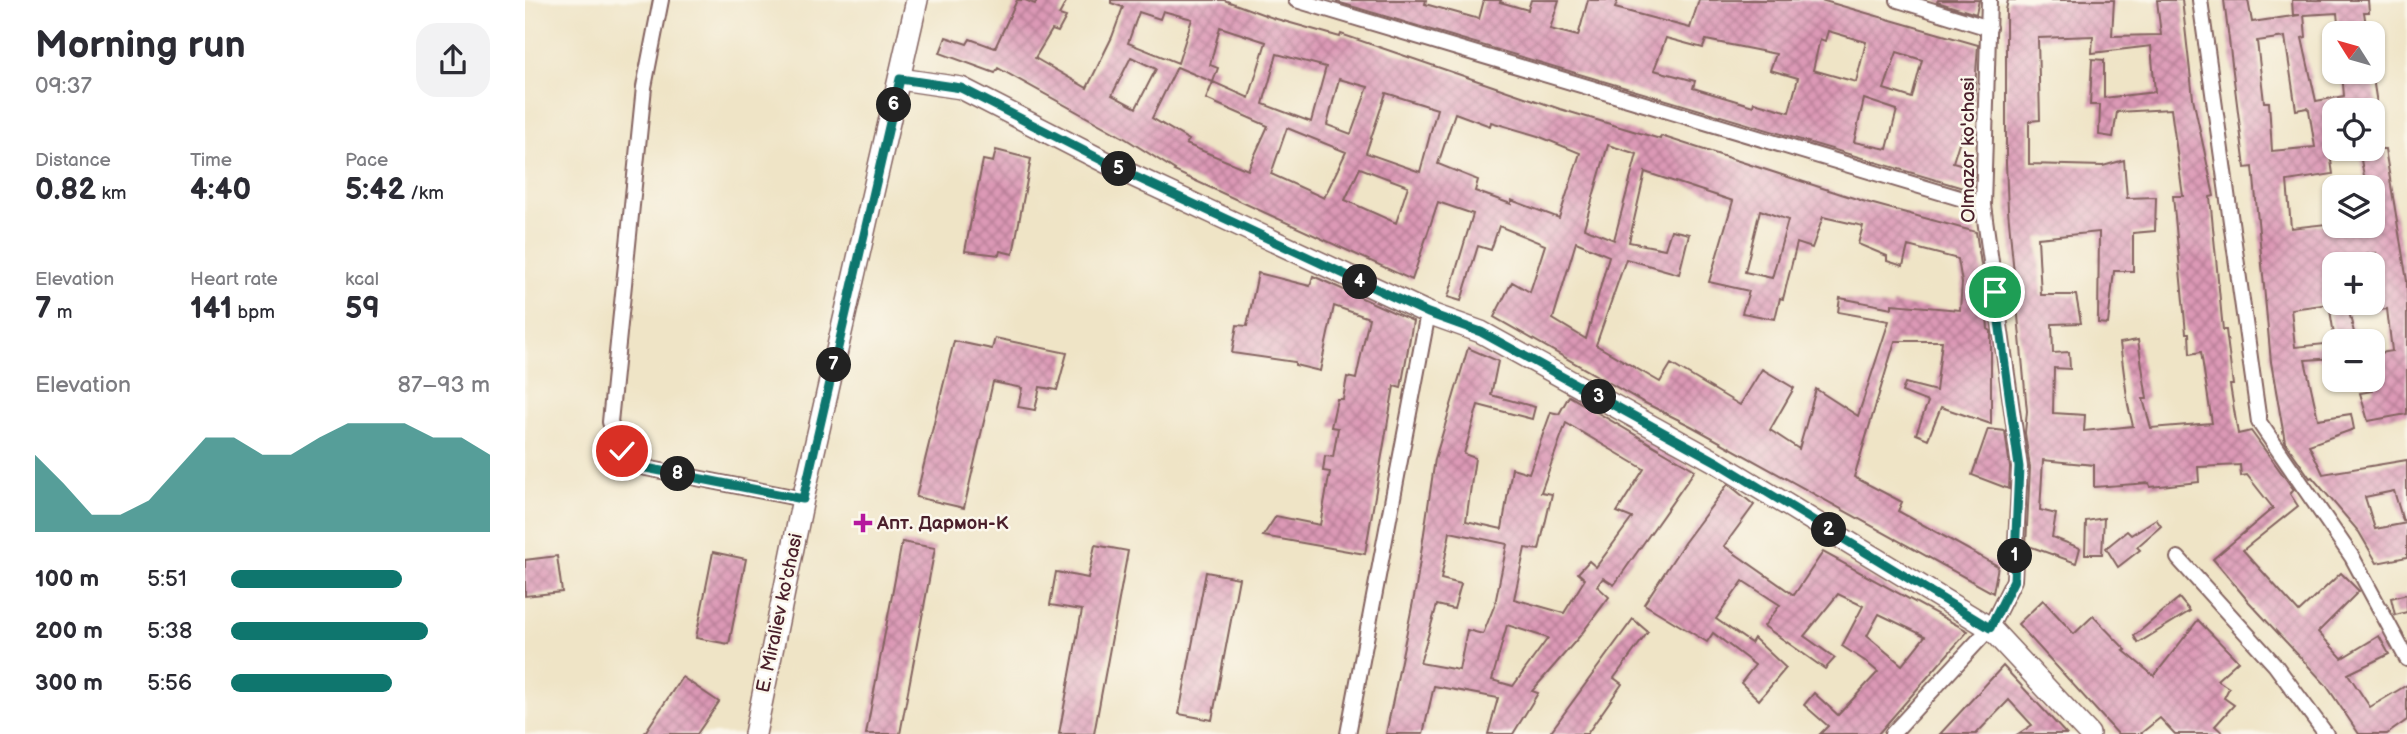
<!DOCTYPE html>
<meta charset="utf-8">
<style>
body{margin:0;font-family:"Balsamiq Sans",sans-serif;background:#f2f2f3;color:#2b2b33;height:100vh;display:flex;flex-direction:column;font-size:26px;white-space:nowrap}
*{box-sizing:border-box;margin:0}
p{font-size:23px;color:#7c7c81}
.icon{flex:none;width:38px;height:38px;fill:none;stroke:currentColor;stroke-width:2;stroke-linecap:round;stroke-linejoin:round}
.map{position:relative;flex:1;overflow:hidden}
.sheet{display:flex;flex-direction:column;background:#fff;width:525px}
.sheet>*{flex:none}
.needle{width:46px;rotate:307deg}
.tools{position:absolute;left:1797px;top:21px;display:grid;gap:14px}
.tools a{display:grid;place-items:center;width:63px;height:63px;border-radius:14px;background:#fff;box-shadow:0 2px 5px #0004;font-size:35px}
.pin{position:absolute;display:grid;place-items:center;width:60px;height:60px;color:#fff;margin:-30px;border:4px solid #fff;border-radius:50%;box-shadow:0 2px 7px #0007}
.km{position:absolute;width:35px;height:35px;margin:-18px;border-radius:50%;background:#222;color:#fff;font-size:19px;line-height:35px;text-align:center}
.round{display:grid;place-items:center;flex:none;width:74px;height:74px;border-radius:21px;background:#f2f2f3}
.summary{display:flex;align-items:center;justify-content:space-between;height:119px;padding:0 35px}
h1{font-size:38px;font-weight:700;line-height:52px}
.stats{display:grid;grid-template-columns:repeat(3,1fr);gap:10px;height:119px;padding:7px 35px}
.stats div{display:grid;align-content:center}
.stats b{font-size:30px;font-weight:700}
.stats small{font-size:19px;font-weight:400}
.stats p{font-size:19px}
.chart{height:196px;padding:14px 35px}
.chart p{display:flex;justify-content:space-between}
.chart svg{width:100%;height:126px;margin-top:7px;fill:#0f766e;opacity:.7}
ul{padding:0 35px;list-style:none;font-size:23px}
li{display:grid;grid-template-columns:112px 84px 1fr;align-items:center;height:52px}
li i{height:18px;border-radius:9px;background:#0f766e}
main{display:flex;flex:1;min-height:0}
.map>svg:first-child{display:block}
.building{fill:url(#building-cross-hatch);fill-rule:evenodd}
.lines{fill:none;stroke-linecap:round;stroke-linejoin:round}
.street-casing{stroke:#846461;stroke-width:18}
.secondary-casing{stroke:#846461;stroke-width:24}
.street{stroke:#fff;stroke-width:14}
.secondary{stroke:#fff;stroke-width:21}
.route-casing{stroke:#fff;stroke-width:14}
.route{stroke:#0f766e;stroke-width:9}
.poi-dot{fill:#b5179e;stroke:#fbf7ec;stroke-width:2.5}
.labels{text-anchor:middle;dominant-baseline:central;stroke-width:5;stroke-linejoin:round;paint-order:stroke}
.street-label{font-size:19px;fill:#4a1f2b;stroke:#fbf7ec}
.poi-label{font-size:19px;font-weight:bold;fill:#4a1f2b;stroke:#fbf7ec;text-anchor:start}
</style>
<main>
<section class="sheet">
<div class="summary"><div><h1>Morning run</h1><p>09:37</p></div><a class="round"><svg class="icon" aria-label="share" viewBox="0 0 24 24"><path d="M12 15V3M7 8l5-5 5 5M5 13v7h14v-7"/></svg></a></div>
<div class="stats">
<div><p>Distance</p><b>0.82<small> km</small></b></div>
<div><p>Time</p><b>4:40</b></div>
<div><p>Pace</p><b>5:42<small> /km</small></b></div>
</div>
<div class="stats">
<div><p>Elevation</p><b>7<small> m</small></b></div>
<div><p>Heart rate</p><b>141<small> bpm</small></b></div>
<div><p>kcal</p><b>59</b></div>
</div>
<div class="chart"><p><span>Elevation</span>87–93 m</p>
<svg viewBox="0 0 160 44" preserveAspectRatio="none"><path d="M0 44V17L10 27L20 38L30 38L40 33L50 22L60 11L70 11L80 17L90 17L100 11L110 6L120 6L130 6L140 11L150 11L160 17V44z"/></svg>
</div>
<ul>
<li><b>100 m</b>5:51<i style="width:66%"></i></li>
<li><b>200 m</b>5:38<i style="width:76%"></i></li>
<li><b>300 m</b>5:56<i style="width:62%"></i></li>
</ul>
</section>
<div class="map">
<svg width="1882" height="734" viewBox="0 0 1882 734">
<defs>
<pattern id="building-cross-hatch" width="8" height="8" patternUnits="userSpaceOnUse" patternTransform="scale(1.75)"><rect width="8" height="8" fill="#dc99b6"/><path d="M0 0l8 8M0 8l8-8" fill="none" stroke="#b47c94"/></pattern>
</defs>
<rect width="100%" height="100%" fill="#fbf7ec"/>
<filter id="ink" filterUnits="userSpaceOnUse"><feTurbulence type="fractalNoise" baseFrequency=".0143" numOctaves="2"/><feDisplacementMap in="SourceGraphic" scale="14" xChannelSelector="R" yChannelSelector="G"/><feConvolveMatrix kernelMatrix="1 2 1 2 8 2 1 2 1" color-interpolation-filters="sRGB"/></filter>
<filter id="wash" filterUnits="userSpaceOnUse"><feTurbulence type="fractalNoise" baseFrequency=".00686" numOctaves="4" result="noise"/><feDisplacementMap in="SourceGraphic" scale="28" xChannelSelector="R" yChannelSelector="G"/><feGaussianBlur stdDeviation="1.57" result="paint"/><feColorMatrix in="noise" values="0 0 0 0 0 0 0 0 0 0 0 0 0 0 0 0 0 1.4 0 .05"/><feComposite in="paint" operator="in"/></filter>
<g filter="url(#wash)">
<rect width="100%" height="100%" fill="#efe4c6"/>
<g id="blocks">
<g class="building">
<path d="M492,0H500L510,4L512,0H542L534,15L541,17L533,32L527,30L510,58L562,88L587,37L598,7L586,3V0H699L748,18L815,37L816,34L1035,109L1135,139L1136,136L1341,202L1451,232L1460,290L1463,329L1466,331V424L1416,407L1403,439L1391,434L1403,402L1377,392L1380,383L1411,391L1417,341H1370L1329,477L1377,502L1373,511L1473,566L1468,593L1166,426L1118,402L969,317L987,282L1005,292L1020,245L974,226L966,250L953,246L936,301L923,297L948,214L913,202L887,280L649,171L650,170L601,139L473,68L470,73L415,53L421,37L442,44L445,39L470,48ZM638,11L667,19L653,63L603,43L614,12L635,19ZM695,27L741,42L724,98L688,82L693,68L685,65ZM752,54L801,67L786,122L738,104ZM606,57L631,69L611,108L587,95ZM652,67L688,82L681,99L743,126L723,170L661,144L664,140L627,118ZM814,79L843,87L826,134L802,125ZM861,93L912,109L895,172L841,153ZM930,113L965,126L966,122L1013,136L1055,153L1034,218L986,200V204L950,191L953,180L913,164ZM762,128L821,152L799,198L746,174ZM1083,145L1112,154L1089,240L1059,228ZM835,168L883,186L871,223L820,200ZM1120,172L1208,201L1184,282L1224,291L1217,313L1250,319L1255,298L1258,299L1272,243L1287,248L1298,217L1338,226L1333,244L1362,256V261L1378,266L1383,246L1433,259L1437,283L1435,310L1367,304V308L1315,298L1313,312L1364,321L1333,416L1291,389L1274,449L1245,430L1269,388L1237,369L1215,405L1146,364L1135,382L1071,345L1101,259L1154,274L1164,234L1146,230L1140,249L1104,242ZM1235,210L1263,220L1247,278L1220,272ZM1051,242L1084,256L1061,339L1028,319Z"/>
<path d="M812,0H901L900,4L954,19L959,0H976L975,2L1003,10L1006,0H1034L1025,29L1053,36L1063,0H1093L1090,8L1165,28L1174,0H1296L1453,45L1448,116L1444,115L1441,132L1438,130L1428,162L1449,168L1448,191L812,2ZM1303,31L1341,42L1331,82L1288,70L1295,39L1300,41ZM1141,38L1178,48L1181,40L1251,54L1245,70L1273,78L1264,112L1229,102L1228,106L1168,88L1170,81L1129,70ZM1372,52L1397,60L1387,98L1359,89ZM1339,99L1372,110L1362,149L1329,142Z"/>
<polygon points="1413,0 1454,0 1451,14 1412,2"/>
<path d="M1483,0H1589L1587,36L1636,35L1632,0H1657L1668,98L1689,196L1685,197L1698,330H1701L1708,385H1705L1713,434L1726,431L1769,490L1765,494L1773,506L1718,550L1774,612L1816,573L1834,591L1793,632L1817,658L1854,636L1864,654L1823,674L1845,707L1882,685V720L1862,734H1834L1801,685L1724,602L1688,559L1748,508L1722,475L1716,476L1715,465L1673,467L1674,482L1625,487L1624,483L1569,487V465L1518,460L1515,510L1531,514L1527,537L1555,548L1551,563L1501,545L1505,468L1500,433L1502,411L1483,210L1481,163V10ZM1568,36L1567,53L1626,46L1630,92L1579,98V60L1567,59L1565,105H1575L1574,135L1588,137L1592,112L1646,109L1658,196H1648L1661,333H1664L1665,354L1676,352L1687,423L1626,428L1618,399H1622L1613,340L1595,343L1603,405L1608,426L1559,431L1560,415L1528,413L1529,368L1545,369L1544,352L1528,353L1527,324L1556,323L1551,295H1516L1513,238L1574,232L1573,323L1583,324L1589,271H1608V233L1630,231L1631,197L1602,198L1599,160L1578,166L1504,164V121L1515,120L1513,38Z"/>
<path d="M1699,0H1723L1727,22L1775,15H1768L1767,0H1843L1844,12H1839L1842,33H1814L1812,13L1779,15L1781,37L1777,38L1791,101L1819,96L1817,72H1847L1853,110H1810V131L1802,134L1808,174L1762,181L1766,228L1810,223V226H1848V187H1841L1834,149H1860L1882,281V414L1843,421L1835,393L1848,391V354L1867,351L1862,309L1848,311V286H1855L1851,253L1810,260V303H1822L1831,341H1810L1804,304L1766,309L1770,347L1810,343V358L1780,360L1793,419L1826,414L1829,429L1784,445L1798,474L1882,460V521H1878L1869,491L1840,497L1850,529L1882,523V557L1852,563L1834,532L1787,477L1785,478L1760,442L1746,362L1728,167L1720,168ZM1760,37L1771,110L1782,108L1784,110L1790,147L1747,151L1744,102H1739L1732,41Z"/>
<polygon points="471,150 506,159 488,254 475,251 474,255 440,251 458,160 468,162"/>
<polygon points="733,273 785,286 788,276 888,321 876,388 869,386 840,554 738,536 751,516 795,525 805,472 798,471 800,456 808,457 813,428 806,427 812,399 818,399 822,377 831,379 844,318 809,306 795,371 770,365 770,362 707,353 712,325 722,326"/>
<polygon points="470,338 542,353 532,390 515,387 510,410 493,407 497,388 468,382 439,508 391,497 429,341 467,349"/>
<path d="M943,348L973,361L966,395L1010,407L1007,419L953,405L939,454L950,458L941,521L977,529L987,468L1004,473L1026,412L1034,414L1044,396L1170,470L1089,585L1078,578L1072,586L1084,597L1054,637L1007,691L1013,693L988,734H963L973,698L909,686L898,734H861L891,587L910,459ZM1041,423L1119,469L1092,512L1107,518L1071,567L1064,561L1053,573L1060,579L1039,613L989,599L1000,548L1014,550L1027,494L1016,492ZM925,532L982,544L970,604L958,634L942,630L934,670L895,663L912,605L929,609L936,584L916,579ZM982,625L1023,638L988,686L967,680Z"/>
<polygon points="1463,429 1480,431 1485,467 1484,489 1447,475"/>
<path d="M1203,484L1229,505L1199,546L1269,595L1298,552L1443,631L1353,734H1295L1303,726L1279,705L1289,693L1313,715L1353,672L1340,661L1317,646L1338,606L1313,594L1279,636L1310,658L1300,669L1239,626L1255,605L1218,581L1191,619L1226,643L1229,638L1261,668L1234,700L1216,683L1230,665L1188,633L1182,642L1119,604L1159,543ZM1354,614L1400,636L1377,665L1342,636Z"/>
<polygon points="1579,518 1577,554 1560,554 1561,521"/>
<polygon points="1631,519 1636,526 1612,547 1615,550 1593,567 1581,548 1602,531 1606,535"/>
<polygon points="377,542 410,548 375,734 341,734"/>
<polygon points="570,545 603,551 569,734 534,734 557,610 525,605 531,572 563,578"/>
<polygon points="188,552 221,559 204,644 171,638"/>
<polygon points="32,556 37,592 0,596 0,560"/>
<polygon points="681,572 714,578 687,720 654,714"/>
<polygon points="1882,594 1882,612 1870,615 1866,598"/>
<polygon points="1654,598 1665,611 1613,643 1609,636"/>
<polygon points="1518,600 1549,634 1568,616 1601,650 1599,651 1629,676 1673,620 1713,661 1692,680 1704,688 1699,698 1709,705 1690,726 1699,734 1650,734 1635,718 1615,734 1593,734 1493,624"/>
<polygon points="1108,619 1123,632 1089,678 1097,684 1062,734 1024,734"/>
<polygon points="1478,666 1541,734 1493,734 1507,725 1484,700 1451,734 1415,734"/>
<polygon points="157,677 194,702 172,734 119,734"/>
</g>
</g>
</g>
<g filter="url(#ink)">
<use href="#blocks" fill-opacity="0" stroke="#846461" stroke-width="2"/>
<g class="lines">
<defs>
<g id="street">
<polyline points="136,0 119,87 85,422 97,451 111,466 278,499"/>
<polyline points="771,0 1458,205"/>
<polyline points="1373,0 1464,28"/>
<polyline points="1675,0 1734,422 1827,557 1882,659"/>
<polyline points="1653,558 1750,665 1801,734"/>
<polyline points="823,734 903,313"/>
<polyline points="1367,734 1465,628 1489,580 1495,467 1458,205 1464,0"/>
</g>
<g id="secondary">
<polyline points="375,79 436,88 600,172 903,313 956,332 1193,463 1465,628 1564,734"/>
<polyline points="230,734 278,499 392,0"/>
</g>
</defs>
<use href="#street" class="street-casing"/>
<use href="#secondary" class="secondary-casing"/>
<use href="#street" class="street"/>
<use href="#secondary" class="secondary"/>
</g>
</g>
<g class="lines" filter="url(#ink)">
<defs>
<polyline id="route" points="97,451 111,466 278,499 375,79 436,88 600,172 903,313 956,332 1194,463 1465,628 1489,580 1494,467 1470,292"/>
</defs>
<use href="#route" class="route-casing"/>
<use href="#route" class="route"/>
</g>
<path class="poi-dot" d="M334.5 512.5h7v7h7v7h-7v7h-7v-7h-7v-7h7z"/>
<g class="labels">
<g class="street-label">
<text transform="translate(1443 150) rotate(-90)">Olmazor ko'chasi</text>
<text transform="translate(255 613) rotate(-78)">E. Miraliev ko'chasi</text>
</g>
<g class="poi-label">
<text x="352" y="523">Апт. Дармон-К</text>
</g>
</g>
</svg>
<div class="tools">
<a><svg class="needle" viewBox="-14 -14 28 28"><path d="M0-13l5 13h-10z" fill="#e53935"/><path d="M0 13l5-13h-10z" fill="#7c7c81"/></svg></a>
<a><svg class="icon" aria-label="locate" viewBox="0 0 24 24"><circle cx="12" cy="12" r="6"/><path d="M12 2v4M12 18v4M2 12h4M18 12h4"/></svg></a>
<a><svg class="icon" aria-label="layers" viewBox="0 0 24 24"><path d="M12 4l9 5-9 5-9-5zM3 14l9 5 9-5"/></svg></a>
<a>+</a>
<a>−</a>
</div>
<div class="pin" style="left:1470px;top:292px;background:#1e9e55"><svg class="icon" aria-label="arrive" viewBox="0 0 24 24"><path d="M6 21V4h12l-3 4 3 4H6"/></svg></div>
<div class="pin" style="left:97px;top:451px;background:#d93025"><svg class="icon" aria-label="check" viewBox="0 0 24 24"><path d="M5 12l5 5 9-10"/></svg></div>
<b class="km" style="left:1490px;top:556px">1</b>
<b class="km" style="left:1304px;top:530px">2</b>
<b class="km" style="left:1074px;top:397px">3</b>
<b class="km" style="left:835px;top:282px">4</b>
<b class="km" style="left:594px;top:169px">5</b>
<b class="km" style="left:369px;top:105px">6</b>
<b class="km" style="left:309px;top:365px">7</b>
<b class="km" style="left:153px;top:474px">8</b>
</div>
</main>
